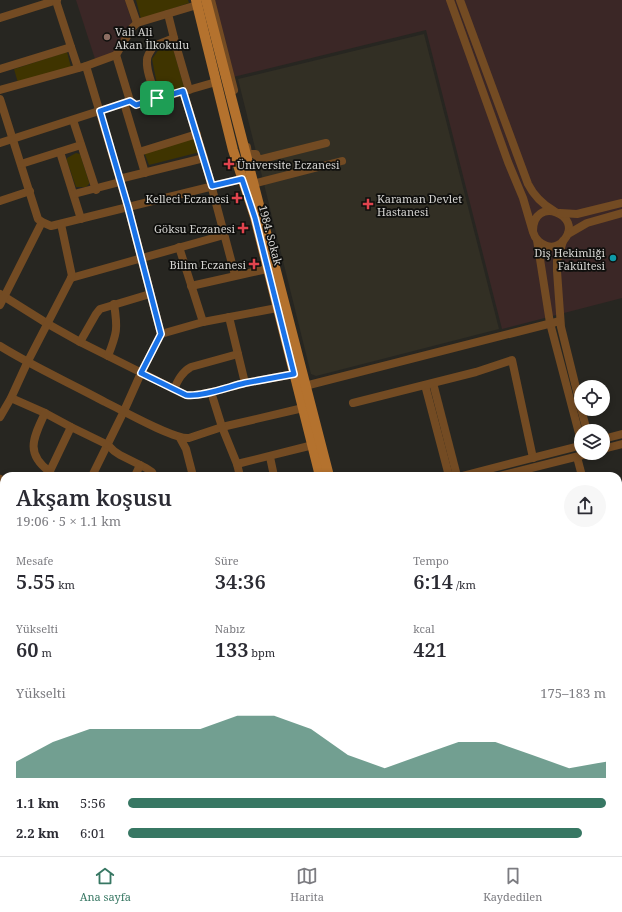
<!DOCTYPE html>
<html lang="tr">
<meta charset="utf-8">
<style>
body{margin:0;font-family:"Noto Serif",serif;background:#f7f7f7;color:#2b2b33;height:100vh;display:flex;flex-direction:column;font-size:15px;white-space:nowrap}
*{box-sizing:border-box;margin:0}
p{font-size:13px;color:#7c7c81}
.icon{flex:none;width:22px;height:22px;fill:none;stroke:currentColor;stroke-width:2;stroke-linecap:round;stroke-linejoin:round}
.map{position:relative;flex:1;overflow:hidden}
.details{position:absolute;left:0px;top:472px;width:622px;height:384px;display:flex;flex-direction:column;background:#fff;border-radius:12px 12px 0 0;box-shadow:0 2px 6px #0003}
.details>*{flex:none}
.buttons{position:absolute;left:574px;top:380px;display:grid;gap:8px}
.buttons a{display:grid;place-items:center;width:36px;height:36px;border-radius:50%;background:#fff;box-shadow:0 2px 6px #0003;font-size:20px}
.pin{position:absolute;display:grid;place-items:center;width:34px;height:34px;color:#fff;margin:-17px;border-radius:8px;box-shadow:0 2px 6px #0006}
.round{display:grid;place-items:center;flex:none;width:42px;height:42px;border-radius:21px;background:#f7f7f7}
.head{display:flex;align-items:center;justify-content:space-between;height:68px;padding:0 16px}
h1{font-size:22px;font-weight:600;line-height:30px}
.figures{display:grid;grid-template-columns:repeat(3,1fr);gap:6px;height:68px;padding:4px 16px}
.figures div{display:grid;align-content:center}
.figures b{font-size:20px;font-weight:600}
.figures small{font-size:11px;font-weight:400}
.figures p{font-size:11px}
.chart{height:112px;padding:8px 16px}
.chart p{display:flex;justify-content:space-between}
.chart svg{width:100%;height:72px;margin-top:4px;fill:#377763;opacity:.7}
ul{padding:0 16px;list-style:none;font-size:13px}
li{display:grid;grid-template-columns:64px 48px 1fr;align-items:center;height:30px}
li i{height:10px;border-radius:5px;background:#377763}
.dock{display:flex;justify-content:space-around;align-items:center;height:56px;border-top:1px solid #e1e1e2;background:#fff;font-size:11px;color:#7c7c81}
.dock a{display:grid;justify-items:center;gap:2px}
.dock .on{color:#377763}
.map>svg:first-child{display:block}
.built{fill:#322f24}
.education{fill:#3b2726}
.green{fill:#3f3400}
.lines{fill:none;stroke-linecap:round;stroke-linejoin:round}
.minor{stroke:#734b23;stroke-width:8}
.major{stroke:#b4722e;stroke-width:10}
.route-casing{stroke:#fff;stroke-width:8}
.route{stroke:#1a73e8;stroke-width:5}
.education-dot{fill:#8d6e63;stroke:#0f0f0d;stroke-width:1.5}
.health-dot{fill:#e0444e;stroke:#0f0f0d;stroke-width:1.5}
.culture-dot{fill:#0f9aa8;stroke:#0f0f0d;stroke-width:1.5}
.labels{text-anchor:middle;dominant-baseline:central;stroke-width:3.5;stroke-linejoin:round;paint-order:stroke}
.poi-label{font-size:11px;fill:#d5d4d1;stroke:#0f0f0d;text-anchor:end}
.street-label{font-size:11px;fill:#d5d4d1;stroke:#0f0f0d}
</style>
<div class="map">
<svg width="622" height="856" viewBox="0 0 622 856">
<rect width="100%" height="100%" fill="#272621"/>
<g class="built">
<polygon points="424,34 499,329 316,376 311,374 238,79"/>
<polygon points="332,852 439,852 442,856 327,856"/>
</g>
<g class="education">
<polygon points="76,0 125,0 132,22 117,52 95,59"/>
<polygon points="214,0 622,0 622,298 502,329 426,30 233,77"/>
</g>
<g class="green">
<polygon points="136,0 188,0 189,3 141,19"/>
<polygon points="172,45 184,87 159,95 152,59 159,49"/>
<polygon points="67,52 71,67 18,83 14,69"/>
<polygon points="194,136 200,152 149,165 144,152"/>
<polygon points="76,153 80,154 89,182 89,184 86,187 76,187 67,161 67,158"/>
</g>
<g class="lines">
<g class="minor">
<polyline points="129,0 137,23"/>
<polyline points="211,0 234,90"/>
<path d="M450,0L508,162L523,198L533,232C537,245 554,253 564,240C585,215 532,194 533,232"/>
<path d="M460,0L528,184C534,196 542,204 554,211"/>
<polyline points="168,14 174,38 189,90"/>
<polyline points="0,18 57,0"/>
<polyline points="71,47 78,68"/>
<polyline points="116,55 130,101"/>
<polyline points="86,66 128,207 161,334 141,373 124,411 92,476"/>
<polyline points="0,69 71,47 56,1"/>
<polyline points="0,90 86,66 116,55 132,28 137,23 197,5"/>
<polyline points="183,91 204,158 235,275"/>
<path d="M157,98C153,87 146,72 147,60C147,55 151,50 154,46L174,38"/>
<polyline points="0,99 38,219 42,222 51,226 242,179"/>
<polyline points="124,103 145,173"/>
<polyline points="73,120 96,190"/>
<polyline points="0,143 130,101 136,105 216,82"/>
<polyline points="247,147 248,154 256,154 258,160 326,143"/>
<polyline points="60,152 81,219"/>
<polyline points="139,152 197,134"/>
<polyline points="21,164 81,145"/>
<polyline points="119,179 204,158"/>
<polyline points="253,184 342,161"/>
<polyline points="74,194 120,182"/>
<polyline points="0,201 30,191"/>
<polyline points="560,213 577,214 622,203"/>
<polyline points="568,234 587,223 622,213"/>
<polyline points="537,240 550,323 581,441"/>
<polyline points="563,241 557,261 557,271 561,327 581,408"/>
<polyline points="179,247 203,322"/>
<polyline points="71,278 224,235"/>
<polyline points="191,286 267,269"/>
<path d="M0,294L48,324L80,342L186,395C202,397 228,387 245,383C261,380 278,377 294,374"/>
<polyline points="0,305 42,222"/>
<polyline points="229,317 245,383"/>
<polyline points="161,334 203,322 277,308"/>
<polyline points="80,342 96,314 100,309 150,294"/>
<path d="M0,346C34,367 70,383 105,402C122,410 174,440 189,438L222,427L303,408"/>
<path d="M108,356C117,333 118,329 114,304"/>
<polyline points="433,383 457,476"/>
<polyline points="425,385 449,476"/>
<polyline points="301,387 560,321"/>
<path d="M174,389C178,380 182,372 191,367L238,354"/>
<polyline points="211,392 222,427 237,464 240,476"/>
<polyline points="11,398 45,413 71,427 108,445 114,451 120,455 146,468 152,472 154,476"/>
<polyline points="353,403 476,372 512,360 533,458"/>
<polyline points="581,409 587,431"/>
<path d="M45,413C34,437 24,453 50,472"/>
<polyline points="0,417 11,398 27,363 72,276 61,224"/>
<polyline points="180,438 186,449 193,476"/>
<polyline points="603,439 622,434"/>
<polyline points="603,449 622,444"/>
<polyline points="270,457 274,476"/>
<polyline points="577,457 582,476"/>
<polyline points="237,464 313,445"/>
<polyline points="48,475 71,427"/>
<polyline points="135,476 140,465"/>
<polyline points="462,476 579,446"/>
<polyline points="500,476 587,454"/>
<polyline points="0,479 4,487"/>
<polyline points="0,644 4,645"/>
<polyline points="0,660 4,665"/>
<polyline points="0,731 4,727"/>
<polyline points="0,764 4,766"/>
<polyline points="618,842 622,840"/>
<polyline points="27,852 28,856"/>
<polyline points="72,852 73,856"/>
<polyline points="102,856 116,852"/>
<polyline points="592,856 598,852"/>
</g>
<g class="major">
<polyline points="196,0 233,150 255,217 320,476"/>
<polyline points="206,0 329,476"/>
<polyline points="447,852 450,856"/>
<polyline points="458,852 462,856"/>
</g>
</g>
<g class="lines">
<defs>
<path id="route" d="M183,91L212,186L242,179L255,218L294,374C278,377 261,380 245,383C228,387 202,397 186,395L141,373L161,334L128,207L100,111L130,101L136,105Z"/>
</defs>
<use href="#route" class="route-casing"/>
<use href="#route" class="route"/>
</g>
<circle class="education-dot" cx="107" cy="37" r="4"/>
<g class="health-dot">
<path d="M227 158h4v4h4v4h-4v4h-4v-4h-4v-4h4z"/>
<path d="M235 192h4v4h4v4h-4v4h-4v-4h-4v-4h4z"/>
<path d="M366 198h4v4h4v4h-4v4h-4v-4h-4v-4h4z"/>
<path d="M241 222h4v4h4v4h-4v4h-4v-4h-4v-4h4z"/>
<path d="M252 258h4v4h4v4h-4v4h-4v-4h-4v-4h4z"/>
</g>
<circle class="culture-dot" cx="613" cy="258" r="4"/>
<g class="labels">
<g class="poi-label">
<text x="115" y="31" text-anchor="start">Vali Ali<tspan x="115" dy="13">Akan İlkokulu</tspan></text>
<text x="237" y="164" text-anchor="start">Üniversite Eczanesi</text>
<text x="229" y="198">Kelleci Eczanesi</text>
<text x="377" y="198" text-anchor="start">Karaman Devlet<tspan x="377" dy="13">Hastanesi</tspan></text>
<text x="235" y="228">Göksu Eczanesi</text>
<text x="605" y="252">Diş Hekimliği<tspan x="605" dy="13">Fakültesi</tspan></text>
<text x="246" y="264">Bilim Eczanesi</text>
</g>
<g class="street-label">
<text transform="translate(271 235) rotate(75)">1984. Sokak</text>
</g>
</g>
</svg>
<div class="buttons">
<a><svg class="icon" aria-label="locate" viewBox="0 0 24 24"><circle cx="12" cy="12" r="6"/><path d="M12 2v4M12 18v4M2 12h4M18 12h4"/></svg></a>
<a><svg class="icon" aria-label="layers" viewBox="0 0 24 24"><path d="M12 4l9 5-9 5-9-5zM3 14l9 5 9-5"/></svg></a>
</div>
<div class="pin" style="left:157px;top:98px;background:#1e9e55"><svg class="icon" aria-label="arrive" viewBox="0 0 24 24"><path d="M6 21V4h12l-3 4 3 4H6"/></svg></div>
<section class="details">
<div class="head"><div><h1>Akşam koşusu</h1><p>19:06 · 5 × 1.1 km</p></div><a class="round"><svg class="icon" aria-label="share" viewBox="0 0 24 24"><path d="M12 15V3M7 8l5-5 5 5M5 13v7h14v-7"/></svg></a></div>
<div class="figures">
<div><p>Mesafe</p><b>5.55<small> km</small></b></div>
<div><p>Süre</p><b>34:36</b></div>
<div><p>Tempo</p><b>6:14<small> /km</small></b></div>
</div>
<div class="figures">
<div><p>Yükselti</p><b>60<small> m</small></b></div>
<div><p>Nabız</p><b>133<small> bpm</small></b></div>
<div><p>kcal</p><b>421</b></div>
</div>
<div class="chart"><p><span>Yükselti</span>175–183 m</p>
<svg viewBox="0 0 160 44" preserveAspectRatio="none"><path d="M0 44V34L10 22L20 14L30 14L40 14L50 14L60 6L70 6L80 14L90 30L100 38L110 30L120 22L130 22L140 30L150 38L160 34V44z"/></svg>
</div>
<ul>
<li><b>1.1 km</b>5:56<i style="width:100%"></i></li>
<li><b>2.2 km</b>6:01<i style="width:95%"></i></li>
</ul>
</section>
</div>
<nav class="dock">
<a class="on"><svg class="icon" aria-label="home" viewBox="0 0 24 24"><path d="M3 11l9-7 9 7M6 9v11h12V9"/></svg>Ana sayfa</a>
<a><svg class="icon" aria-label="map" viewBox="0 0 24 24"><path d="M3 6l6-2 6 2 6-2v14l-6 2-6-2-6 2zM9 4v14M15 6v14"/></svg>Harita</a>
<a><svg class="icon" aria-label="saved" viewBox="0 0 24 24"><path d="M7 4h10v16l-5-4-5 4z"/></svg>Kaydedilen</a>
</nav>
